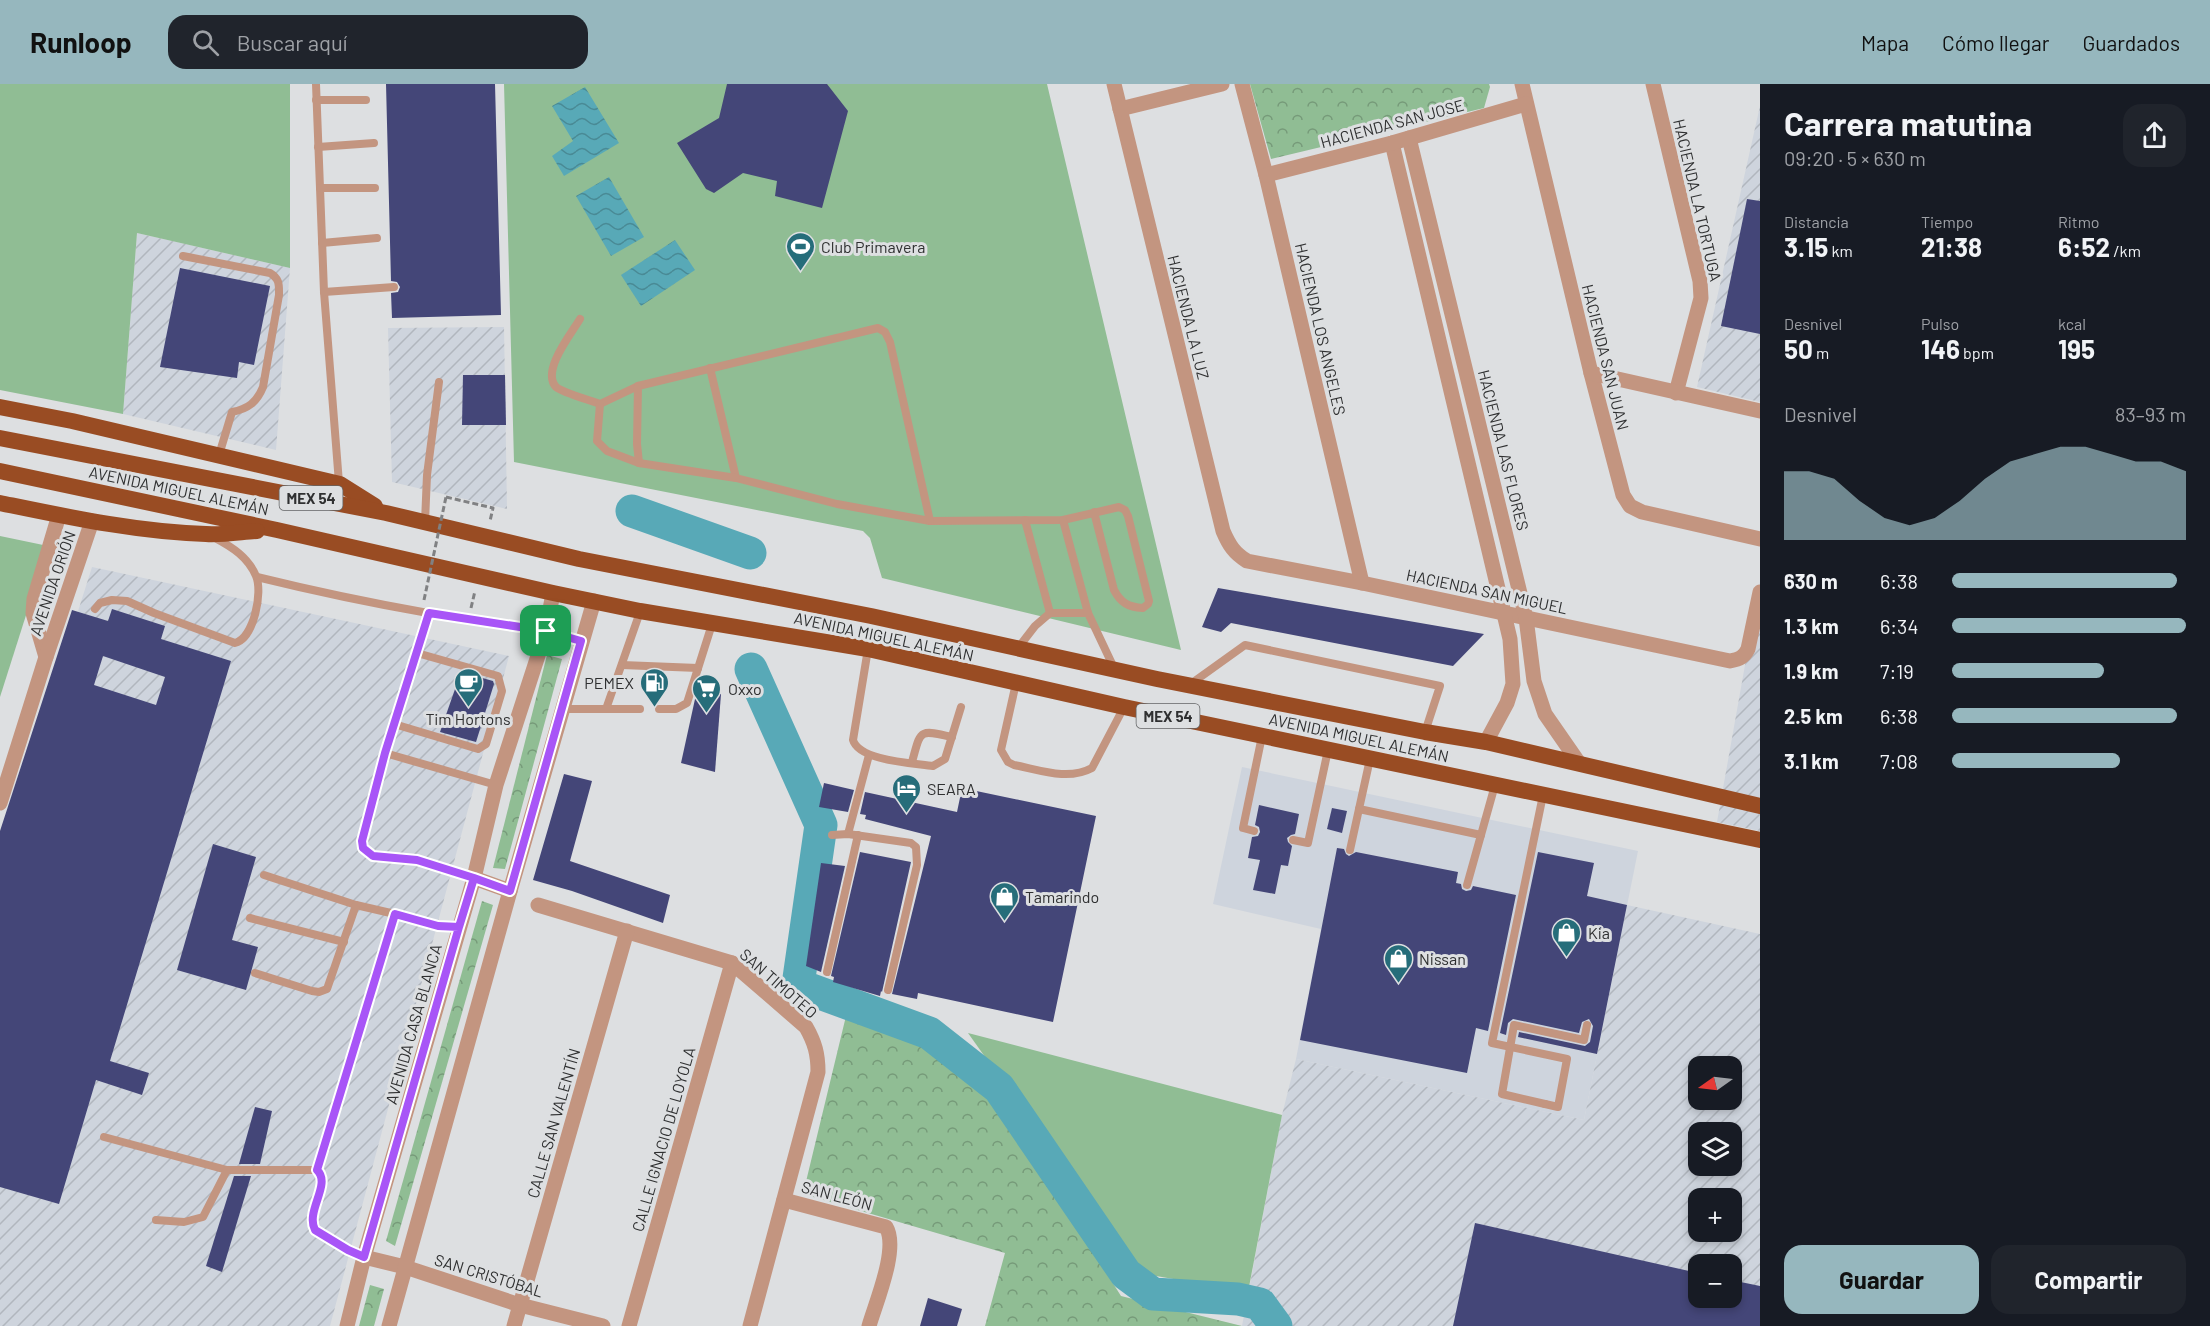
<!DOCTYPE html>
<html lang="es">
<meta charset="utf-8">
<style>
body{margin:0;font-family:Barlow,sans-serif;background:#20242c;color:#f1f3f6;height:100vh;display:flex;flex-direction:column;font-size:22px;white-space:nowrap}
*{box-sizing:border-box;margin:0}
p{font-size:20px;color:#9ea1a6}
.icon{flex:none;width:33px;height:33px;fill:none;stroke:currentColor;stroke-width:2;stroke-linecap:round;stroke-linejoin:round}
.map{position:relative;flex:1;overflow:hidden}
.drawer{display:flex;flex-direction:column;background:#171b24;width:450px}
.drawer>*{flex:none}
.needle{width:39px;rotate:256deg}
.tools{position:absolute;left:1688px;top:972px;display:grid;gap:12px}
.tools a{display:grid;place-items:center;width:54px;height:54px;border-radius:12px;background:#171b24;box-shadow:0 3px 9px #0003;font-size:30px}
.pin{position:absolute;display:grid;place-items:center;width:51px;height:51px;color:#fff;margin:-26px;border-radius:12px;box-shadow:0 3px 9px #0006}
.round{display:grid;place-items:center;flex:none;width:63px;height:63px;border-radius:18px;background:#20242c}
.overview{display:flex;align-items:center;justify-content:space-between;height:102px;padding:0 24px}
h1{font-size:33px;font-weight:700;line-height:45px}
.figures{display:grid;grid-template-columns:repeat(3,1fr);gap:9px;height:102px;padding:6px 24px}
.figures div{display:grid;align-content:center}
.figures b{font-size:26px;font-weight:700}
.figures small{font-size:16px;font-weight:400}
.figures p{font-size:16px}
.chart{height:168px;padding:12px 24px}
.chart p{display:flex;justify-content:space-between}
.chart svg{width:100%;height:108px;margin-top:6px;fill:#96b7be;opacity:.7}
.action{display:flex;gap:12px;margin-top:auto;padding:12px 24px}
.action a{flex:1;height:69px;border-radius:18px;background:#96b7be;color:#111;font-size:24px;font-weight:700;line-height:69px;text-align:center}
.action a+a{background:#20242c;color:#f1f3f6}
ul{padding:0 24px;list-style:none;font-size:20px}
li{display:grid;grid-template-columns:96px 72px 1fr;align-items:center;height:45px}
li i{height:15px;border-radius:8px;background:#96b7be}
header{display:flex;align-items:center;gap:36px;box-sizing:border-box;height:84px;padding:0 30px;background:#96b7be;color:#111}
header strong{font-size:28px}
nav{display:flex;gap:33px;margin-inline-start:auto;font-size:21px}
.search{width:420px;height:54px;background:#20242c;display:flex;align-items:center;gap:15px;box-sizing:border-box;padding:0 21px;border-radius:18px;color:#9ea1a6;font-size:22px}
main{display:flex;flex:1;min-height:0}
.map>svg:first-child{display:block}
.built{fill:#ced4dd}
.industrial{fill:url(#industrial-furrows);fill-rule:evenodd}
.green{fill:#90bd94}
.park{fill:url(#park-crowns)}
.water{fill:url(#water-waves)}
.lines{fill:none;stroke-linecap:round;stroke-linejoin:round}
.river{stroke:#58a9b7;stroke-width:33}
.building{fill:#444678;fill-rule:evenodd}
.path{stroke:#808183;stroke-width:3;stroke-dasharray:6 3;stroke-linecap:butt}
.service{stroke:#c39580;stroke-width:8}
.minor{stroke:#c39580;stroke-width:15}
.tertiary{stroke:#c39580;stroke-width:15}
.trunk{stroke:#994c23;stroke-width:16}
.path-bridge{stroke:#808183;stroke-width:3;stroke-dasharray:6 3;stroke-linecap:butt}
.service-bridge{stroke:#c39580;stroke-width:8}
.route-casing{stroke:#fff;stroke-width:12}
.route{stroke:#a855f7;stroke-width:8}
.labels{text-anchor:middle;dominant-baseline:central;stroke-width:6;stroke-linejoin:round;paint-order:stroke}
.shield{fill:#dddfe1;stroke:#636466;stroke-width:1.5}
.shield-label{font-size:15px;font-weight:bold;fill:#2f3031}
.street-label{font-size:16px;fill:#2f3031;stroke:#dddfe1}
.poi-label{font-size:16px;fill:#2f3031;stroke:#dddfe1;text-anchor:start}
</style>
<header>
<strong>Runloop</strong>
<div class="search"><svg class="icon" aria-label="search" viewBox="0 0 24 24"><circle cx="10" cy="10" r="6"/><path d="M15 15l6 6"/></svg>Buscar aquí</div>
<nav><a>Mapa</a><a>Cómo llegar</a><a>Guardados</a></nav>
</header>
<main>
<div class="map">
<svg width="1760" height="1242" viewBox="0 0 1760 1242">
<defs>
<pattern id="industrial-furrows" width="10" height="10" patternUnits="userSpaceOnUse" patternTransform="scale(1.5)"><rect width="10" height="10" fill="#ced4dd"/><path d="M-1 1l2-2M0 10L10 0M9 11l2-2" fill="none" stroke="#b1b6be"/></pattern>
<pattern id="park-crowns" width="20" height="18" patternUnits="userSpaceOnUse" patternTransform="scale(1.5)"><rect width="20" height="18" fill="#90bd94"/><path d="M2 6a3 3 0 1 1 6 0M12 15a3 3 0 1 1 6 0" fill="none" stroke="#769a79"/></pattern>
<pattern id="water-waves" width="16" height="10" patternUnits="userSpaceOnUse" patternTransform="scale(1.5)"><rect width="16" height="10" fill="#58a9b7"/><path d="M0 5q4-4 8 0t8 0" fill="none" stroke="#498a95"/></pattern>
</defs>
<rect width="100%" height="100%" fill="#dddfe1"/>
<polygon class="built" points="1242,683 1638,767 1584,1036 1296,975 1321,845 1213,820"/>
<g class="industrial">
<polygon points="1760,22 1760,318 1697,303"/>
<polygon points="137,149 290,184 276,366 123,330"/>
<polygon points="504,243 507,425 392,398 388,244"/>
<polygon points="92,483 509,572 330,1242 0,1242 0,774"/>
<polygon points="1760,497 1760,747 1717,738"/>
<path d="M1627,821L1760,850V1242H1242L1282,1031L1296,975L1584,1036ZM1698,982H1731V1016H1698ZM1698,1048H1731V1082H1698ZM1698,1114H1731V1148H1698ZM1698,1180H1731V1214H1698Z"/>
</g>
<g class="green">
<polygon points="0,0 290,0 290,184 137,149 123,330 0,306"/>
<polygon points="504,0 1047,0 1181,566 882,494 870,454 863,447 514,378"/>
<polygon points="0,452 48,462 0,613"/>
<polygon points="968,949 1282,1031 1248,1208 1139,1189"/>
</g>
<g class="park">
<polygon points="1250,0 1489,0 1490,3 1484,24 1271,75"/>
<polygon points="547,571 562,575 505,785 493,784"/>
<polygon points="482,817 493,821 395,1162 386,1157"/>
<polygon points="846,932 914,954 969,994 1000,1021 1121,1212 1242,1242 985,1242 1005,1169 803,1110"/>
<polygon points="370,1201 384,1205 374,1242 359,1242"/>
</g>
<g class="water">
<polygon points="585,3 619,59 564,92 552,72 573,57 552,22"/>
<polygon points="609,93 644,153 611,172 576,112"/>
<polygon points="675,156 695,186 641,222 621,191"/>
</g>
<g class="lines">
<g class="river">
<polyline points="632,427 750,469"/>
<polyline points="751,585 821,741 798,901 929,949 999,1004 1126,1190 1153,1210 1238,1215 1260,1220 1276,1242"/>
</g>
</g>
<g class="building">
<polygon points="386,0 495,0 501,231 392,234 391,209 398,208 400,203 397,198 391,197"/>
<polygon points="727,0 827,0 848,27 822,124 775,112 777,97 743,89 714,109 706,105 677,59 719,34"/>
<polygon points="1747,115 1760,117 1760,250 1721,242"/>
<polygon points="180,184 270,202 254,281 239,278 237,294 160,283"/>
<polygon points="463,291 505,291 506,341 462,341"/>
<polygon points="1218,504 1484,550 1453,582 1231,539 1221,548 1202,543"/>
<path d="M112,525L165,542L161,555L231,577L110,977L149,989L142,1011L96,996L59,1120L0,1103V747L72,526L108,537ZM103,572L165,593L156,621L94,601Z"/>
<polygon points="461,588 493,597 494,600 476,658 440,648"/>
<polygon points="708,607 721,610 715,688 681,679 695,615"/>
<polygon points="564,690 592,697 570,777 670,811 663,839 572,807 533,796"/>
<polygon points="824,699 854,706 848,728 819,723"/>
<polygon points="962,704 1096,732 1053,938 918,909 917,915 892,910 931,752 865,735 866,731 860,730 865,708 957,728"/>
<polygon points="1259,721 1299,730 1295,750 1291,751 1287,754 1288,758 1292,762 1288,782 1281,781 1275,810 1253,806 1260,776 1248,774 1252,753 1258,752 1260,748 1259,743 1255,741"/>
<polygon points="1332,724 1347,727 1342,749 1327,745"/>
<polygon points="213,760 256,773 232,856 258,863 246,906 177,886"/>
<polygon points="1337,764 1344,765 1346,770 1349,772 1356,768 1458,788 1456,799 1461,800 1462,805 1466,807 1471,806 1473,802 1516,811 1488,947 1476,944 1467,989 1300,956"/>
<polygon points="860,768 911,778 882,908 881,907 880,912 833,898 834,893 831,892"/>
<polygon points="1538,768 1594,779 1587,812 1627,821 1597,970 1518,953 1519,948 1585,962 1590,958 1593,942 1589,935 1582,938 1579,949 1513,935 1508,939 1506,951 1500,949"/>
<polygon points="821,779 845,782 821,888 806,882"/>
<polygon points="255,1023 272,1027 260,1080 239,1080"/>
<polygon points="234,1092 251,1092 222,1188 206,1182"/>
<polygon points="1475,1139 1698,1189 1698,1214 1731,1214 1731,1196 1760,1202 1760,1242 1453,1242"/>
<polygon points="928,1214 962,1225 957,1242 920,1242"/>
</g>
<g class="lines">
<g class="path">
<polyline points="446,413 493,424 490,437"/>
<polyline points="471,524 475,507"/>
</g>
<g class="service">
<polyline points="316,0 324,208 339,399"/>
<polyline points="316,16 366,16"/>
<polyline points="318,63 374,59"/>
<polyline points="320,104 375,104"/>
<polyline points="322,159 377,154"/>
<path d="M183,172L270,189C280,195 279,201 279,211L263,303C257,318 248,325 232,328L219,371"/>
<polyline points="324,208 394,203"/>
<path d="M580,235C571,250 541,287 556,303C563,309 590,316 600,320L638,302"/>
<path d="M710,284L736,394L837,420L930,437L1063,436L1119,423L1125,426L1128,432L1149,517L1148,520L1143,524C1128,523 1121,519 1114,506L1094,428"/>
<polyline points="600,320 597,357 607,367 639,379"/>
<polyline points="736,394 639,379 637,360 638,302 878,244 885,248 890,258 930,437"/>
<polyline points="1025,436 1050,529"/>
<polyline points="1063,436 1088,529 1114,584"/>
<polyline points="425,438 427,391 439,298"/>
<path d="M257,493C314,507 371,519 428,529C479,538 531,543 581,557"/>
<path d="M95,525L100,519L112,516L127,517L154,529L235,559C254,554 263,508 256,492C248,473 232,463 215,454"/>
<polyline points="429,529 385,669 496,701"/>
<polyline points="1018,564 1035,542 1050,529 1088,529"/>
<path d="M868,565L853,656C859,677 914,679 933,682L945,675L961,623"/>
<polyline points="622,581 698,584"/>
<path d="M1016,599L1001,666L1008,678L1014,681C1040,686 1068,697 1092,684L1124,623"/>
<polyline points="1192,599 1245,561 1440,602 1425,648"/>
<polyline points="563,625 640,625"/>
<polyline points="606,625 640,528"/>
<polyline points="659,625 676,625 687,619 713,537"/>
<polyline points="394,640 478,665 486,660 502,607 498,592 417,569"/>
<polyline points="385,669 362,757 364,764 373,772 417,776 474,794"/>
<polyline points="1370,675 1359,725 1481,751"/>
<path d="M912,678C921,646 918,645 952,653"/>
<polyline points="1543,711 1492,959 1567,975 1558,1023 1545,1020"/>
<polyline points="1254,747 1243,744 1262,652"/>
<polyline points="848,750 869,671"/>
<polyline points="832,751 848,750 911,759 916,763 917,781 888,906"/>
<polyline points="1293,756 1308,759 1328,666"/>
<polyline points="1350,766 1359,725"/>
<polyline points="264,791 356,821 395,830"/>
<polyline points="1467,801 1495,701"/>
<polyline points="250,834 344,858"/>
<polyline points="827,888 858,751"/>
<polyline points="255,889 312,907 319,908 327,905 356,821"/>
<polyline points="104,1053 227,1086"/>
<polyline points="317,1086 395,830 438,842 459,843"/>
<path d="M156,1136L184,1138L203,1133L227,1086H317C332,1100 305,1127 315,1146L348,1166L364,1173"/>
</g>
<g class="minor">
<path d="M1114,0L1223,447C1229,461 1234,469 1247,477L1362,499L1730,577C1740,575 1744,573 1748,565L1760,508"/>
<polyline points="1242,0 1266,91 1362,499"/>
<polyline points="1522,0 1591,289 1623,411 1630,422 1642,428 1760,455"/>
<polyline points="1653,0 1700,197 1701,214 1676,309"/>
<polyline points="1120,25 1222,0"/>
<polyline points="1409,54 1526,534 1534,597 1545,630 1579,679"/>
<polyline points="1392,59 1510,555 1513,600 1507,619 1486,658"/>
<polyline points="1266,91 1392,59 1526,20"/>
<polyline points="1591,289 1760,327"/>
<polyline points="46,573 33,529 34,515 59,431"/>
<polyline points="0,719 46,573 92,437"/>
<polyline points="474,794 510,807"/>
<path d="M538,821L732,879L806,943C815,959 818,970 818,988L750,1242"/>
<path d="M784,1116L886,1143C899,1164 876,1218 869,1242"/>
<polyline points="364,1173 405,1183 520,1221 603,1242"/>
<polyline points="514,1242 627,847"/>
<polyline points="629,1242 732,879"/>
</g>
<g class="tertiary">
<polyline points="347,1242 364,1173 474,794 496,701 546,547 553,509"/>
<polyline points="389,1242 510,807 594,517"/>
</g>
<g class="trunk">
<polyline points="0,323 72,337 340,400 375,422"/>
<polyline points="0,354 386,429 579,475 871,532 1157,595 1425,648 1486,658 1760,722"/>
<polyline points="0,387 277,446 553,509 640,527 868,565 1124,623 1760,756"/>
<path d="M0,419C68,433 137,448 206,450C223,451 241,448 257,447"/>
</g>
<polyline class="path-bridge" points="424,516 446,413"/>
<polyline class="service-bridge" points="1545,1020 1502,1010 1514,941 1584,956 1587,941"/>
</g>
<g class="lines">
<defs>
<path id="route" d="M546,547L429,529L385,669L362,757L363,764L373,772L417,776L474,794L459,843L438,842L395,830L317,1086C332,1100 305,1127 315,1146L348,1166L364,1173L459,843L474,794L510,807L581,557L546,547"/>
</defs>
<use href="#route" class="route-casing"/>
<use href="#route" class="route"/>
</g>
<defs>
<symbol id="stadium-pin" viewBox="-11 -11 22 30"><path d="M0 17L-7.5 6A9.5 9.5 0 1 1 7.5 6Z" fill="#266d7a" stroke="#dddfe1"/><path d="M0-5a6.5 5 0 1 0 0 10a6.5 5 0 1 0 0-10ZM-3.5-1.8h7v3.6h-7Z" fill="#fff"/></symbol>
<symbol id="cafe-pin" viewBox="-11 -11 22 30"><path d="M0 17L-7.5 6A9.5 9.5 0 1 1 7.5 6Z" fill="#266d7a" stroke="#dddfe1"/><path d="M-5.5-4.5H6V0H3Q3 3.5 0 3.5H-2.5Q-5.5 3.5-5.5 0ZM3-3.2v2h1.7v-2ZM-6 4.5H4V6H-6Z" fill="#fff"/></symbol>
<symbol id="fuel-pin" viewBox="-11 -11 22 30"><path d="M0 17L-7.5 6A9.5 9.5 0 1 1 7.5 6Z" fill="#266d7a" stroke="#dddfe1"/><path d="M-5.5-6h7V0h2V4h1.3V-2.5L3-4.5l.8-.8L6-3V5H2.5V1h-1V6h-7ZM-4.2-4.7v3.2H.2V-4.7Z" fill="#fff"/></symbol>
<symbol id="supermarket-pin" viewBox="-11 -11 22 30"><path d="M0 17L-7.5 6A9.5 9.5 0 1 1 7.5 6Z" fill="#266d7a" stroke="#dddfe1"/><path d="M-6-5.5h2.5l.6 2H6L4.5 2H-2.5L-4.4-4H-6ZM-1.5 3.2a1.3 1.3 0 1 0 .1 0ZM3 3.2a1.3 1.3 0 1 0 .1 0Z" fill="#fff"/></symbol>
<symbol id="hotel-pin" viewBox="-11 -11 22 30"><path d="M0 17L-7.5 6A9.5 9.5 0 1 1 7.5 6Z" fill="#266d7a" stroke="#dddfe1"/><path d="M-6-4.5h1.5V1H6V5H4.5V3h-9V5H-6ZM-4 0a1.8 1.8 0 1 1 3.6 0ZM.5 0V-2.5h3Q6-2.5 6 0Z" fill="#fff"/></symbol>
<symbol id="shop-pin" viewBox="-11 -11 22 30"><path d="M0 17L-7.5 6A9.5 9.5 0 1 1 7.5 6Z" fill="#266d7a" stroke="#dddfe1"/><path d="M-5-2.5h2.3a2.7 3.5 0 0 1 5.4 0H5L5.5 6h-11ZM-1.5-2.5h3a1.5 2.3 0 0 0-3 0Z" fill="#fff"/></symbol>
</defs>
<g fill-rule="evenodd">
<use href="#stadium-pin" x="784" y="146" width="33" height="45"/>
<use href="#cafe-pin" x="452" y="582" width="33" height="45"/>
<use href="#fuel-pin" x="638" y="582" width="33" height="45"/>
<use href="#supermarket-pin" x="690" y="588" width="33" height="45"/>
<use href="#hotel-pin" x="890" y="688" width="33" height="45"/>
<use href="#shop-pin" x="988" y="796" width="33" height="45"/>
<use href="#shop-pin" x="1550" y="832" width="33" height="45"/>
<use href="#shop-pin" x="1382" y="858" width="33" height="45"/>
</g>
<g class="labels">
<g class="shield">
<rect x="279.5" y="402" width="63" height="24" rx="4.5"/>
<rect x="1136.5" y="620" width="63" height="24" rx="4.5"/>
</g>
<g class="shield-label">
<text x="311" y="414">MEX 54</text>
<text x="1168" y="632">MEX 54</text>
</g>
<g class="street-label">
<text transform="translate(1392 39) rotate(-15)">HACIENDA SAN JOSE</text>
<text transform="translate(1698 116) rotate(77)">HACIENDA LA TORTUGA</text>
<text transform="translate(1189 233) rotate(76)">HACIENDA LA LUZ</text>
<text transform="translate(1321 245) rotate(77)">HACIENDA LOS ANGELES</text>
<text transform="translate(1606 273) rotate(76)">HACIENDA SAN JUAN</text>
<text transform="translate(1504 366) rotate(76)">HACIENDA LAS FLORES</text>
<text transform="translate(179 406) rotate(12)">AVENIDA MIGUEL ALEMÁN</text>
<text transform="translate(52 499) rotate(-71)">AVENIDA ORIÓN</text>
<text transform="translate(1487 507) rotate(12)">HACIENDA SAN MIGUEL</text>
<text transform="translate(884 552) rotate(12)">AVENIDA MIGUEL ALEMÁN</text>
<text transform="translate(1359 653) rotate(12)">AVENIDA MIGUEL ALEMÁN</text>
<text transform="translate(779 899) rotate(41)">SAN TIMOTEO</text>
<text transform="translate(413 940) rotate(-74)">AVENIDA CASA BLANCA</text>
<text transform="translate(553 1039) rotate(-74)">CALLE SAN VALENTÍN</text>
<text transform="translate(663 1055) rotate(-74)">CALLE IGNACIO DE LOYOLA</text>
<text transform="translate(837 1111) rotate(15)">SAN LEÓN</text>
<text transform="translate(489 1191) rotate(17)">SAN CRISTÓBAL</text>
</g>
<g class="poi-label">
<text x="821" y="162">Club Primavera</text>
<text x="634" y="598" text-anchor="end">PEMEX</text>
<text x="728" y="604">Oxxo</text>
<text x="468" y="634" text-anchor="middle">Tim Hortons</text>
<text x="927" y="704">SEARA</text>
<text x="1025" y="812">Tamarindo</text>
<text x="1588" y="848">Kia</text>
<text x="1419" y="874">Nissan</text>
</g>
</g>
</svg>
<div class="tools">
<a><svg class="needle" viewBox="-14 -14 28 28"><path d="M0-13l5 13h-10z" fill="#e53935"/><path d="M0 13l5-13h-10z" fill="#9ea1a6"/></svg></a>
<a><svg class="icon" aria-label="layers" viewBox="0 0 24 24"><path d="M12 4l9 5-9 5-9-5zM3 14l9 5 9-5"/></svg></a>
<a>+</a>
<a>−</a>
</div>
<div class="pin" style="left:546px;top:547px;background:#1e9e55"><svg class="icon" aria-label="arrive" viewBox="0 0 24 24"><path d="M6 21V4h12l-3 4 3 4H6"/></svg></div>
</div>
<section class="drawer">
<div class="overview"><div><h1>Carrera matutina</h1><p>09:20 · 5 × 630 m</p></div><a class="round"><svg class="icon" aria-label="share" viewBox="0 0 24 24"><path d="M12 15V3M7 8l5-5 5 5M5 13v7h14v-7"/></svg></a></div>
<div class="figures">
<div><p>Distancia</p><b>3.15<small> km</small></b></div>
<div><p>Tiempo</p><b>21:38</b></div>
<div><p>Ritmo</p><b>6:52<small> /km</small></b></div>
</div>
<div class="figures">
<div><p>Desnivel</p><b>50<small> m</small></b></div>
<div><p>Pulso</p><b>146<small> bpm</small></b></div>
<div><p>kcal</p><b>195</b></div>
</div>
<div class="chart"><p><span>Desnivel</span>83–93 m</p>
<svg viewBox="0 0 160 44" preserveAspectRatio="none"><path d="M0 44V16L10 16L20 19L30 28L40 35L50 38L60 35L70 28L80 19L90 12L100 9L110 6L120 6L130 9L140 12L150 12L160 16V44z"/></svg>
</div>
<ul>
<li><b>630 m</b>6:38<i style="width:96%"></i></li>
<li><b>1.3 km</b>6:34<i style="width:100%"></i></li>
<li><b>1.9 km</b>7:19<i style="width:65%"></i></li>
<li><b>2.5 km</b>6:38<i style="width:96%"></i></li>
<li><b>3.1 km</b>7:08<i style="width:72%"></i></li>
</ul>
<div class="action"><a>Guardar</a><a>Compartir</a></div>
</section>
</main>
